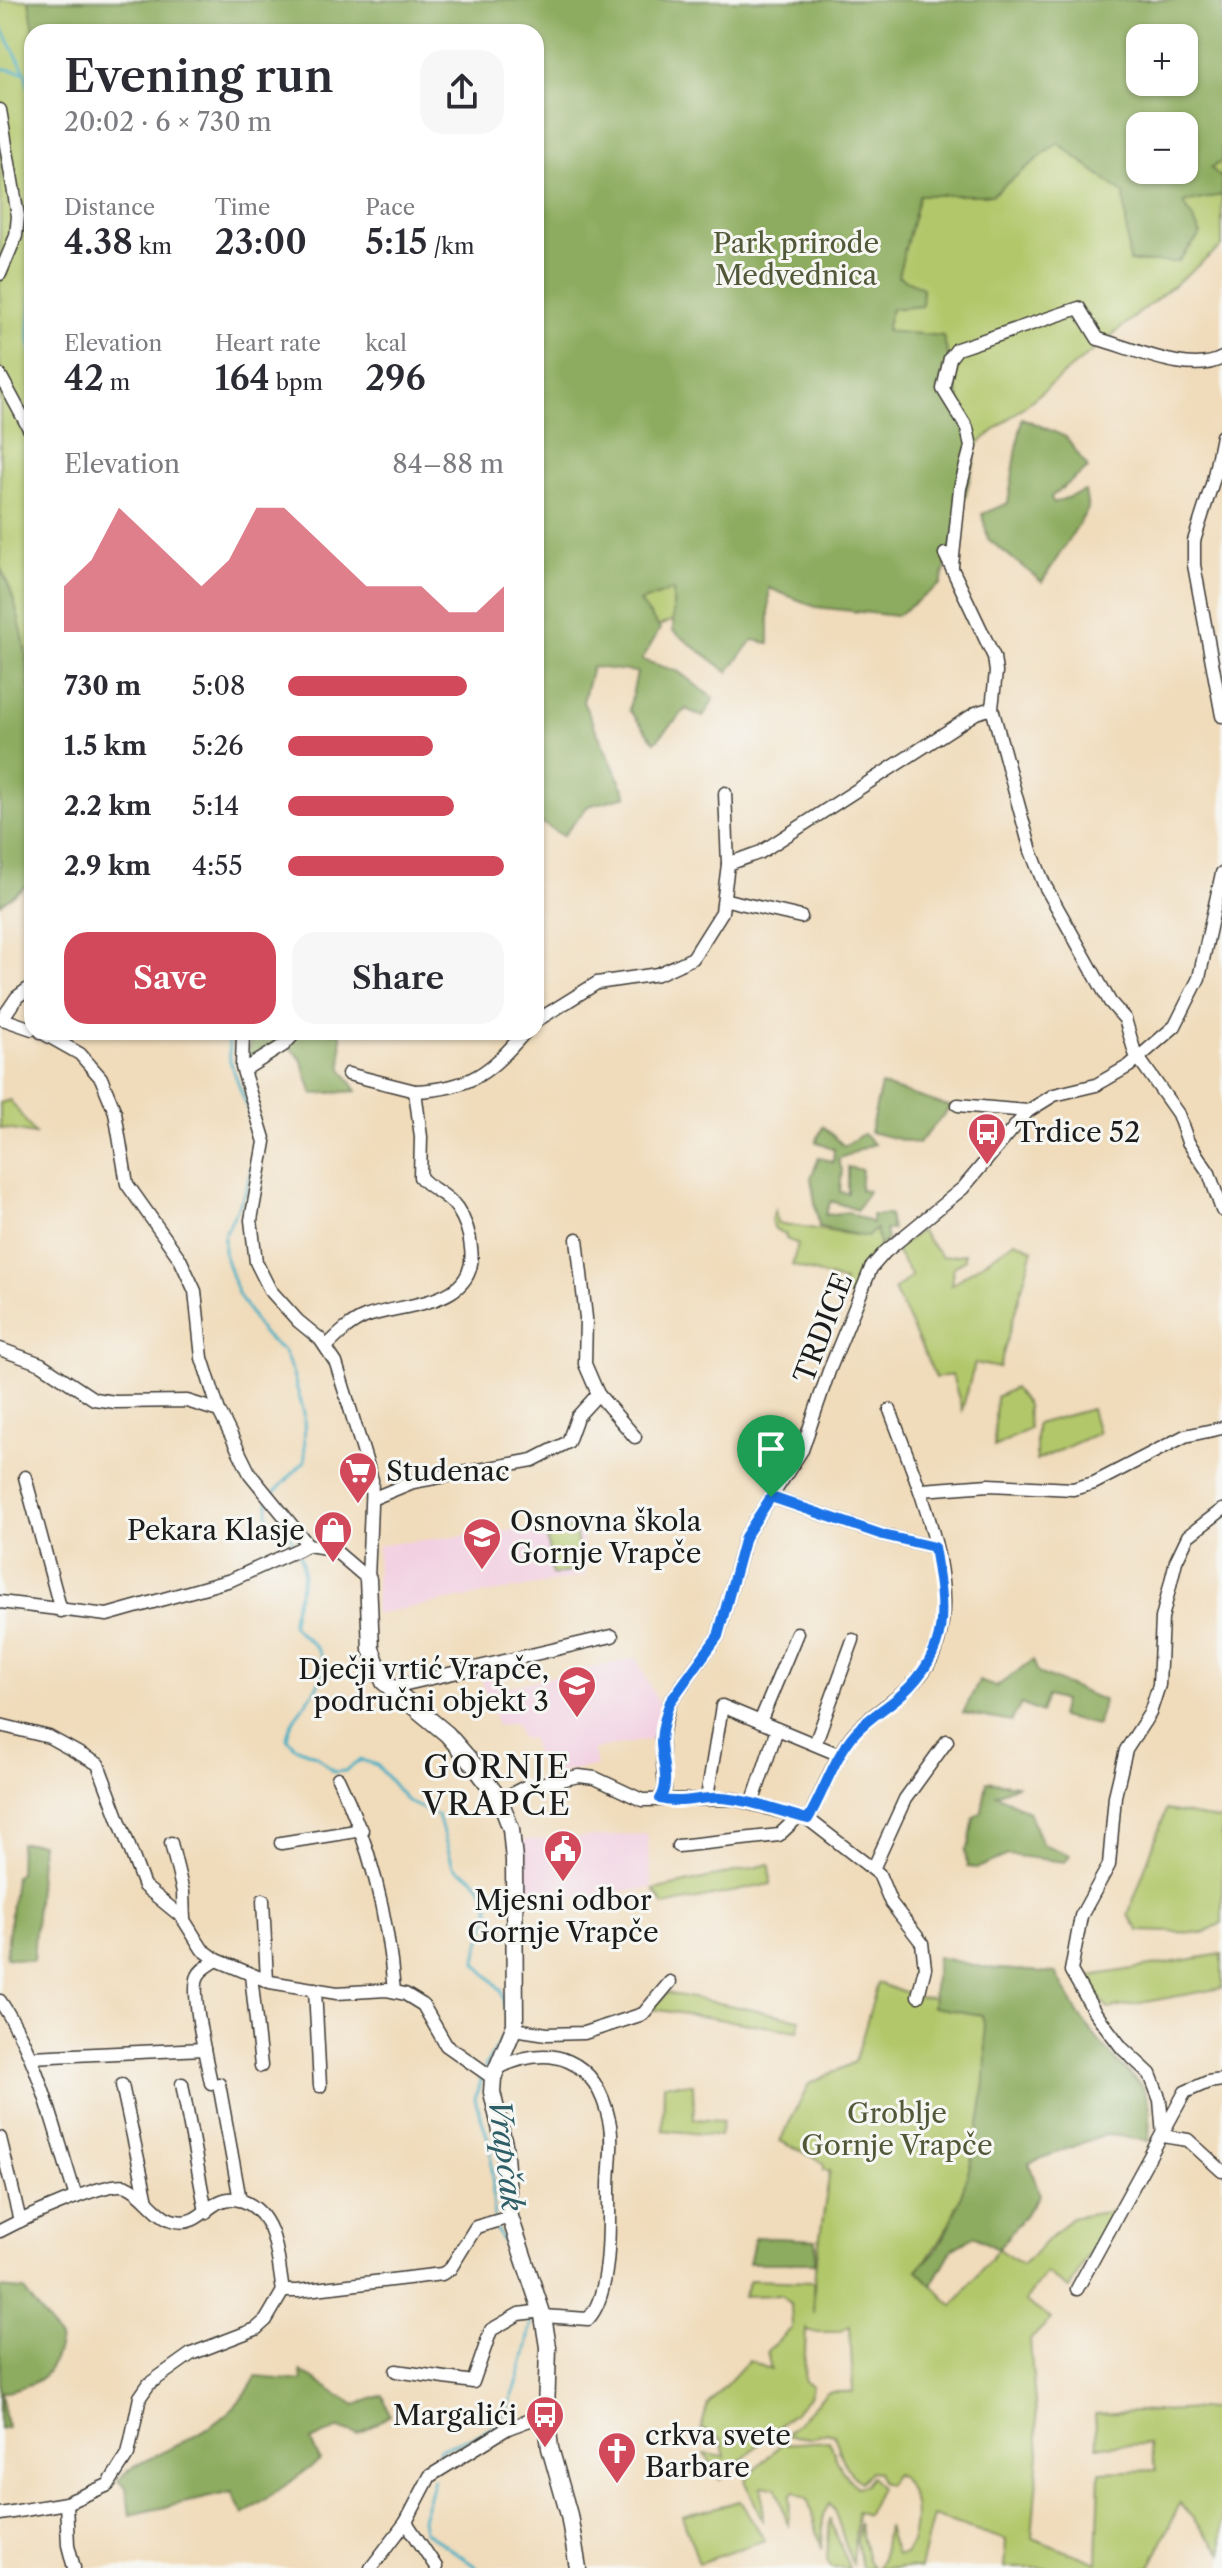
<!DOCTYPE html>
<meta charset="utf-8">
<style>
body{margin:0;font-family:"Libre Caslon Text",serif;background:#f7f7f7;color:#2b2b33;height:100vh;display:flex;flex-direction:column;font-size:30px;white-space:nowrap}
*{box-sizing:border-box;margin:0}
p{font-size:26px;color:#7c7c81}
.icon{flex:none;width:44px;height:44px;fill:none;stroke:currentColor;stroke-width:2;stroke-linecap:round;stroke-linejoin:round}
.map{position:relative;flex:1;overflow:hidden}
.details{position:absolute;left:24px;top:24px;width:520px;height:1016px;display:flex;flex-direction:column;background:#fff;border-radius:24px;box-shadow:0 2px 6px #0004}
.details>*{flex:none}
.tools{position:absolute;left:1126px;top:24px;display:grid;gap:16px}
.tools a{display:grid;place-items:center;width:72px;height:72px;border-radius:16px;background:#fff;box-shadow:0 2px 6px #0004;font-size:40px}
.pin{position:absolute;display:grid;place-items:center;width:68px;height:68px;color:#fff;margin:-82px -34px;border-radius:50% 50% 50% 0;rotate:-45deg;box-shadow:0 0 8px #0007}
.pin .icon{rotate:45deg}
.round{display:grid;place-items:center;flex:none;width:84px;height:84px;border-radius:24px;background:#f7f7f7}
.headline{display:flex;align-items:center;justify-content:space-between;height:136px;padding:0 40px}
h1{font-size:44px;font-weight:600;line-height:60px}
.stats{display:grid;grid-template-columns:repeat(3,1fr);gap:12px;height:136px;padding:8px 40px}
.stats div{display:grid;align-content:center}
.stats b{font-size:34px;font-weight:600}
.stats small{font-size:22px;font-weight:400}
.stats p{font-size:22px}
.chart{height:224px;padding:16px 40px}
.chart p{display:flex;justify-content:space-between}
.chart svg{width:100%;height:144px;margin-top:8px;fill:#d1495b;opacity:.7}
.button{display:flex;gap:16px;margin-top:auto;padding:16px 40px}
.button a{flex:1;height:92px;border-radius:24px;background:#d1495b;color:#fff;font-size:32px;font-weight:600;line-height:92px;text-align:center}
.button a+a{background:#f7f7f7;color:#2b2b33}
ul{padding:0 40px;list-style:none;font-size:26px}
li{display:grid;grid-template-columns:128px 96px 1fr;align-items:center;height:60px}
li i{height:20px;border-radius:10px;background:#d1495b}
.map>svg:first-child{display:block}
.built{fill:#f2cfe1}
.green{fill:#b2c76b;stroke:#677244;stroke-width:2;fill-rule:evenodd}
.forest{fill:#8dac5f;stroke:#54643e;stroke-width:2;fill-rule:evenodd}
.lines{fill:none;stroke-linecap:round;stroke-linejoin:round}
.stream{stroke:#44aec3;stroke-width:3}
.minor-casing{stroke:#3c3934;stroke-width:15}
.major-casing{stroke:#3c3934;stroke-width:19}
.minor{stroke:#fff;stroke-width:12}
.major{stroke:#fff;stroke-width:16}
.route-casing{stroke:#fff;stroke-width:16}
.route{stroke:#1a73e8;stroke-width:10}
.labels{text-anchor:middle;dominant-baseline:central;stroke-width:6;stroke-linejoin:round;paint-order:stroke}
.park-label{font-size:28px;fill:#505838;stroke:#f6f6f2}
.poi-label{font-size:28px;fill:#1c1c1c;stroke:#f6f6f2;text-anchor:start}
.street-label{font-size:28px;fill:#1c1c1c;stroke:#f6f6f2}
.water-label{font-size:30px;font-style:italic;fill:#2e5e67;stroke:#f6f6f2}
.quarter-label{font-size:32px;letter-spacing:2px;fill:#1c1c1c;stroke:#f6f6f2}
</style>
<div class="map">
<svg width="1222" height="2568" viewBox="0 0 1222 2568">
<rect width="100%" height="100%" fill="#f6f6f2"/>
<filter id="ink" filterUnits="userSpaceOnUse"><feTurbulence type="fractalNoise" baseFrequency=".0125" numOctaves="2"/><feDisplacementMap in="SourceGraphic" scale="16" xChannelSelector="R" yChannelSelector="G"/><feConvolveMatrix kernelMatrix="1 2 1 2 8 2 1 2 1" color-interpolation-filters="sRGB"/></filter>
<filter id="wash" filterUnits="userSpaceOnUse"><feTurbulence type="fractalNoise" baseFrequency=".006" numOctaves="4" result="noise"/><feDisplacementMap in="SourceGraphic" scale="32" xChannelSelector="R" yChannelSelector="G"/><feGaussianBlur stdDeviation="1.8" result="paint"/><feColorMatrix in="noise" values="0 0 0 0 0 0 0 0 0 0 0 0 0 0 0 0 0 1.4 0 .05"/><feComposite in="paint" operator="in"/></filter>
<g filter="url(#wash)">
<rect width="100%" height="100%" fill="#f0dbba"/>
<g class="built">
<polygon points="581,1523 586,1576 375,1614 378,1545"/>
<polygon points="636,1658 662,1710 657,1738 593,1750 596,1766 548,1774 544,1758 536,1760 531,1738 521,1739 515,1723 497,1726 481,1679 498,1675 502,1688"/>
<polygon points="647,1834 652,1888 525,1902 522,1840"/>
</g>
<g class="green">
<path d="M0,0H1222V246L843,553L583,656L536,32H32V807L0,803ZM1140,38H1184V82H1140ZM1140,126H1184V170H1140Z"/>
<polygon points="10,1100 35,1134 0,1128 0,1103"/>
<polygon points="775,1210 777,1223 867,1237 876,1228 880,1248 855,1298 840,1293 844,1282 792,1265 798,1244 786,1239 786,1235 775,1229 771,1220"/>
<polygon points="920,1231 942,1257 965,1254 965,1259 953,1268 951,1285 1015,1241 1033,1249 999,1368 975,1363 962,1410 952,1375 936,1378 894,1290 912,1276 895,1250"/>
<polygon points="1014,1388 1027,1405 1029,1429 994,1447 996,1397"/>
<polygon points="1091,1409 1098,1433 1036,1461 1036,1424"/>
<polygon points="575,1528 581,1570 552,1575 546,1532"/>
<polygon points="1166,1810 1222,1820 1222,1923 1203,1933 1139,1931 1128,1915"/>
<polygon points="770,1864 771,1884 664,1906 654,1890"/>
<polygon points="1222,1954 1222,1988 1108,2009 1085,1977"/>
<path d="M878,1983L916,1997L989,2001C988,2088 979,2204 917,2270L953,2306L998,2249L1022,2265L1070,2218L1112,2211L1069,2289L1046,2273L1025,2301L1051,2319L1030,2340L1039,2454L1032,2538L1097,2563L1100,2472L1156,2470L1148,2444L1097,2446L1095,2414L1222,2408V2553L1180,2503L1150,2568H1004L1006,2540L933,2516L920,2568H877L882,2561L887,2527L896,2555L905,2554C919,2534 920,2487 895,2474L887,2485L881,2482L878,2472L870,2471L860,2482L846,2467L834,2435L827,2432L810,2438L786,2435L827,2392H853L850,2326L839,2332H808L806,2329L804,2381L812,2386L809,2398L720,2480L705,2454L725,2457L721,2439L701,2429L708,2404L749,2360L771,2370L767,2351L792,2328L791,2305L781,2295L743,2296L750,2280L813,2282V2314L815,2270L830,2170H824V2163L780,2141L809,2084L855,2062Z"/>
<polygon points="667,1993 800,2019 798,2031 652,2009"/>
<polygon points="664,2084 693,2084 694,2119 723,2121 720,2136 663,2130"/>
<path d="M829,2441L842,2471L856,2487L865,2485L871,2476L880,2488L866,2516L857,2512L853,2564C843,2545 840,2515 829,2504L823,2515L822,2549L808,2500L795,2492L790,2495L789,2527L776,2487L762,2486L763,2522L745,2480L781,2444Z"/>
<polygon points="740,2501 765,2540 699,2563 682,2516"/>
<polygon points="830,2518 849,2568 832,2568 827,2560"/>
<polygon points="859,2523 868,2560 874,2568 862,2568 857,2542"/>
</g>
<g class="forest">
<path d="M29,0H1222V161L1211,168L1222,179V195L1184,203L1201,234L1178,262H1129L1124,194L1058,143L992,195H919L898,276L923,288L922,306L891,309L886,331L943,336L975,460L941,584L896,616L816,607L769,588V643L753,640L728,672L673,631V590L640,602L660,629L642,660L679,672L714,699L703,717L686,709L655,742L629,710L637,672L592,667L583,702L627,796L588,806L563,836L539,821L536,814V32H34ZM1140,38H1184V82H1140ZM1140,126H1184V170H1140Z"/>
<polygon points="1022,418 1066,437 1088,468 1051,497 1053,503 1085,491 1088,509 1042,582 988,539 982,514 1008,503"/>
<path d="M0,567C43,647 32,791 32,882L0,904Z"/>
<polygon points="250,1032 341,1032 342,1069 357,1091 313,1094 301,1059 282,1038 249,1060"/>
<polygon points="881,1085 951,1107 918,1144 870,1132"/>
<polygon points="823,1126 844,1146 863,1134 874,1144 838,1159 842,1170 840,1192 848,1193 848,1167 862,1170 860,1190 868,1191 857,1210 831,1201 825,1215 848,1212 872,1223 872,1215 889,1215 892,1230 885,1230 887,1239 880,1248 876,1229 867,1237 819,1227 811,1178 819,1157 833,1162 834,1149 816,1142"/>
<polygon points="1033,1660 1038,1673 1103,1700 1098,1725 1059,1717 1063,1701 1047,1696 1041,1713 1021,1704 1011,1722 963,1713 979,1681 996,1687"/>
<polygon points="987,1781 1017,1785 996,1794 1028,1811 1042,1844 1070,1855 1065,1862 1008,1855 978,1868 967,1867 965,1850 969,1845 974,1817 982,1812"/>
<polygon points="20,1843 41,1843 33,1961 6,1957 15,1876 19,1873"/>
<path d="M937,1957L986,1968L1056,1973L1079,2015L1107,2051L1143,2087L1150,2107L1149,2141L1106,2134L1029,2163L1040,2195L998,2249L974,2236L953,2248L932,2285L917,2270C924,2263 932,2256 938,2247C970,2195 996,2074 982,2015L932,2007Z"/>
<polygon points="755,2237 816,2240 815,2263 749,2263"/>
<path d="M0,2288L24,2290L60,2339C52,2380 38,2384 1,2392L7,2427L0,2429Z"/>
<path d="M301,2371L355,2405L383,2395L390,2415L358,2435L339,2428L311,2441L320,2461L243,2515L232,2492L130,2515L126,2487L118,2481C129,2467 143,2462 159,2454C198,2435 235,2417 256,2377L302,2381Z"/>
</g>
<g class="lines">
<g class="stream">
<polyline points="1209,0 1222,2"/>
<polyline points="0,24 25,72 32,101"/>
<polyline points="0,68 24,72"/>
<polyline points="32,290 29,334 32,355"/>
<polyline points="228,1032 230,1061 252,1121 255,1153 246,1191 224,1236 224,1253 237,1292 262,1333 284,1352 292,1371 304,1413 305,1461 272,1495"/>
<polyline points="268,1501 268,1517 288,1532 295,1545"/>
<path d="M298,1552C312,1580 292,1597 292,1624C299,1637 313,1640 319,1652C336,1685 290,1709 287,1738L295,1747L317,1756L334,1772L345,1771L361,1760L377,1765L408,1802L438,1816L453,1866C459,1873 468,1872 474,1879C507,1912 477,1930 476,1963L501,1990L507,2017L506,2028"/>
<polyline points="485,2067 501,2039"/>
<polyline points="482,2074 475,2099 491,2148 494,2218"/>
<polyline points="494,2226 521,2275"/>
<path d="M434,2468L440,2449C459,2440 482,2437 497,2423C515,2406 529,2342 532,2317"/>
<polyline points="434,2480 422,2519 424,2531 478,2568"/>
</g>
</g>
</g>
<g filter="url(#ink)">
<g class="lines">
<defs>
<g id="minor">
<polyline points="0,110 18,216 16,236 0,274"/>
<polyline points="0,375 32,434"/>
<polyline points="1222,436 1213,481 1194,541 1194,565 1222,716"/>
<polyline points="945,554 994,657 996,672 992,708 1031,851 1044,884 1110,1002 1125,1019 1135,1053 1178,1114 1188,1142 1209,1173 1222,1210"/>
<path d="M952,566L960,488L971,447L967,428L943,389L950,358L957,349L1079,308L1098,339C1133,348 1190,376 1222,358"/>
<polyline points="725,793 728,864"/>
<polyline points="727,900 801,917"/>
<polyline points="0,1018 32,1029"/>
<polyline points="2,1019 17,997 32,986"/>
<polyline points="536,1021 597,983 658,974 693,958 722,912 728,864 761,852 976,713 992,708"/>
<polyline points="41,1032 80,1054 101,1078 115,1112 127,1184 180,1259 195,1291 202,1358 219,1411 250,1474 308,1545"/>
<polyline points="243,1032 242,1067 265,1142 251,1220 256,1262 270,1290 298,1321 320,1339 336,1363 372,1480 368,1579"/>
<polyline points="244,1070 284,1045 296,1032"/>
<polyline points="348,1074 415,1091"/>
<polyline points="958,1105 1028,1111"/>
<path d="M326,1347C338,1335 350,1323 365,1317C402,1303 479,1307 471,1248C470,1234 465,1220 457,1208C446,1193 431,1190 420,1177L421,1137L415,1091C471,1089 490,1072 525,1032"/>
<polyline points="0,1349 41,1364 94,1399 115,1402 187,1401 219,1411"/>
<polyline points="598,1394 635,1437"/>
<polyline points="25,1477 61,1611"/>
<polyline points="922,1490 989,1485 1073,1489 1094,1483 1185,1436 1222,1428"/>
<polyline points="771,1497 883,1535 934,1547"/>
<polyline points="374,1498 413,1482 533,1460 568,1442 577,1417 598,1394 585,1364 586,1318 577,1239"/>
<polyline points="0,1602 107,1615 231,1580 308,1545 333,1549 368,1579"/>
<polyline points="389,1688 612,1636"/>
<polyline points="760,1722 797,1633"/>
<polyline points="0,1725 49,1737 98,1764 144,1886 182,1917 202,1949 217,1960 270,1982 337,1993 386,1990 405,1994 423,2005 446,2045 493,2078"/>
<polyline points="815,1744 853,1640"/>
<path d="M338,1778C371,1846 388,1916 394,1991"/>
<polyline points="707,1797 722,1706 840,1755"/>
<polyline points="660,1799 665,1788 661,1738 670,1702 718,1636 745,1537 802,1450 829,1371 871,1268 885,1252 963,1188 1028,1111 1054,1095 1096,1085 1129,1066 1175,1026 1199,978 1222,873"/>
<polyline points="500,1800 525,1787 579,1776 595,1778 642,1800 734,1799 808,1819 879,1874 891,1903 922,1943 925,1968 918,1996"/>
<polyline points="752,1804 777,1729"/>
<path d="M808,1819C823,1792 834,1757 854,1733C875,1710 904,1697 923,1672C974,1605 915,1479 890,1410"/>
<polyline points="171,1843 183,1892 184,1920"/>
<polyline points="281,1843 362,1830"/>
<polyline points="678,1846 779,1835 798,1817"/>
<polyline points="874,1867 905,1799 947,1741"/>
<polyline points="263,1900 267,1981"/>
<polyline points="251,1975 261,2066"/>
<polyline points="315,1989 320,2086"/>
<path d="M0,2001C40,2059 54,2130 76,2197"/>
<polyline points="514,2029 547,2034 584,2033 643,2014 670,1982"/>
<polyline points="31,2057 204,2049"/>
<path d="M498,2068C552,2042 596,2059 609,2120C614,2141 609,2166 609,2188C609,2223 612,2294 588,2319L543,2316"/>
<path d="M211,2083C207,2063 190,1991 198,1976C201,1969 211,1964 217,1960"/>
<polyline points="182,2084 206,2212"/>
<polyline points="219,2084 240,2200"/>
<polyline points="122,2085 147,2201"/>
<polyline points="1163,2136 1160,2100 1150,2074 1122,2048 1094,2011 1071,1971 1081,1916 1109,1865 1115,1796 1126,1750 1150,1713 1159,1685 1162,1618 1176,1561 1188,1536 1222,1510"/>
<polyline points="1163,2136 1188,2140 1222,2171"/>
<polyline points="0,2138 20,2221"/>
<path d="M0,2231C21,2220 107,2179 127,2186C145,2193 156,2218 176,2221C196,2225 203,2210 219,2202C227,2198 235,2198 243,2201C278,2215 277,2259 283,2291H298L442,2274L450,2269L476,2227L510,2217"/>
<polyline points="1077,2289 1185,2092 1208,2082 1222,2080"/>
<polyline points="396,2371 473,2382 491,2330 519,2314 542,2311"/>
<polyline points="66,2503 68,2545 74,2568"/>
<polyline points="0,2514 66,2503 108,2485 128,2454 140,2397 149,2384 191,2354 256,2329 266,2320 283,2291"/>
<polyline points="406,2522 436,2567"/>
<polyline points="371,2568 406,2522 430,2476 508,2428 546,2414"/>
</g>
<polyline id="major" points="368,1579 371,1649 384,1682 447,1734 474,1765 500,1800 511,1829 514,1860 515,2025 493,2078 492,2092 504,2144 510,2217 543,2316 548,2347 546,2414 550,2448 569,2515 578,2568"/>
</defs>
<use href="#minor" class="minor-casing"/>
<use href="#major" class="major-casing"/>
<use href="#minor" class="minor"/>
<use href="#major" class="major"/>
</g>
</g>
<g class="lines" filter="url(#ink)">
<defs>
<path id="route" d="M771,1497L883,1535L934,1547C944,1607 952,1649 902,1694C887,1708 869,1717 855,1733C834,1757 824,1792 808,1819C780,1812 751,1800 722,1798C701,1796 680,1805 660,1799C671,1783 661,1760 661,1741C662,1727 665,1715 670,1702L718,1636L745,1537Z"/>
</defs>
<use href="#route" class="route-casing"/>
<use href="#route" class="route"/>
</g>
<defs>
<symbol id="bus-pin" viewBox="-11 -11 22 30"><path d="M0 17L-7.5 6A9.5 9.5 0 1 1 7.5 6Z" fill="#d1495b" stroke="#f6f6f2"/><path d="M-5-6H5V4H4V6H2V4H-2V6H-4V4H-5ZM-3.5-4V0h7V-4ZM-3.5 1.2v1.5H-2V1.2ZM2 1.2v1.5H3.5V1.2Z" fill="#fff"/></symbol>
<symbol id="supermarket-pin" viewBox="-11 -11 22 30"><path d="M0 17L-7.5 6A9.5 9.5 0 1 1 7.5 6Z" fill="#d1495b" stroke="#f6f6f2"/><path d="M-6-5.5h2.5l.6 2H6L4.5 2H-2.5L-4.4-4H-6ZM-1.5 3.2a1.3 1.3 0 1 0 .1 0ZM3 3.2a1.3 1.3 0 1 0 .1 0Z" fill="#fff"/></symbol>
<symbol id="shop-pin" viewBox="-11 -11 22 30"><path d="M0 17L-7.5 6A9.5 9.5 0 1 1 7.5 6Z" fill="#d1495b" stroke="#f6f6f2"/><path d="M-5-2.5h2.3a2.7 3.5 0 0 1 5.4 0H5L5.5 6h-11ZM-1.5-2.5h3a1.5 2.3 0 0 0-3 0Z" fill="#fff"/></symbol>
<symbol id="school-pin" viewBox="-11 -11 22 30"><path d="M0 17L-7.5 6A9.5 9.5 0 1 1 7.5 6Z" fill="#d1495b" stroke="#f6f6f2"/><path d="M0-5L7-2L0 1L-7-2ZM-4 1L0 2.5L4 1V4Q0 6-4 4Z" fill="#fff"/></symbol>
<symbol id="civic-pin" viewBox="-11 -11 22 30"><path d="M0 17L-7.5 6A9.5 9.5 0 1 1 7.5 6Z" fill="#d1495b" stroke="#f6f6f2"/><path d="M-.6-6.5H3V-4.5H.6V-3L4-1V1h2V6H-6V1h2V-1L-.6-3ZM-1.2 2.5V6h2.4V2.5Z" fill="#fff"/></symbol>
<symbol id="church-pin" viewBox="-11 -11 22 30"><path d="M0 17L-7.5 6A9.5 9.5 0 1 1 7.5 6Z" fill="#d1495b" stroke="#f6f6f2"/><path d="M-1.2-6h2.4v3.5h3.3v2.4h-3.3V6h-2.4V-.1h-3.3v-2.4h3.3Z" fill="#fff"/></symbol>
</defs>
<g fill-rule="evenodd">
<use href="#bus-pin" x="965" y="1110" width="44" height="60"/>
<use href="#supermarket-pin" x="336" y="1449" width="44" height="60"/>
<use href="#shop-pin" x="311" y="1508" width="44" height="60"/>
<use href="#school-pin" x="460" y="1515" width="44" height="60"/>
<use href="#school-pin" x="555" y="1663" width="44" height="60"/>
<use href="#civic-pin" x="541" y="1827" width="44" height="60"/>
<use href="#bus-pin" x="523" y="2393" width="44" height="60"/>
<use href="#church-pin" x="595" y="2429" width="44" height="60"/>
</g>
<g class="labels">
<g class="park-label">
<text x="796" y="243">Park prirode<tspan x="796" dy="32">Medvednica</tspan></text>
<text x="897" y="2113">Groblje<tspan x="897" dy="32">Gornje Vrapče</tspan></text>
</g>
<g class="poi-label">
<text x="1015" y="1132">Trdice 52</text>
<text x="386" y="1471">Studenac</text>
<text x="510" y="1521">Osnovna škola<tspan x="510" dy="32">Gornje Vrapče</tspan></text>
<text x="305" y="1530" text-anchor="end">Pekara Klasje</text>
<text x="549" y="1669" text-anchor="end">Dječji vrtić Vrapče,<tspan x="549" dy="32">područni objekt 3</tspan></text>
<text x="563" y="1900" text-anchor="middle">Mjesni odbor<tspan x="563" dy="32">Gornje Vrapče</tspan></text>
<text x="517" y="2415" text-anchor="end">Margalići</text>
<text x="645" y="2435">crkva svete<tspan x="645" dy="32">Barbare</tspan></text>
</g>
<g class="street-label">
<text transform="translate(823 1328) rotate(-69)">TRDICE</text>
</g>
<g class="water-label">
<text transform="translate(506 2155) rotate(83)">Vrapčak</text>
</g>
<g class="quarter-label">
<text x="497" y="1766">GORNJE<tspan x="497" dy="37">VRAPČE</tspan></text>
</g>
</g>
</svg>
<div class="tools">
<a>+</a>
<a>−</a>
</div>
<div class="pin" style="left:771px;top:1497px;background:#1e9e55"><svg class="icon" aria-label="arrive" viewBox="0 0 24 24"><path d="M6 21V4h12l-3 4 3 4H6"/></svg></div>
<section class="details">
<div class="headline"><div><h1>Evening run</h1><p>20:02 · 6 × 730 m</p></div><a class="round"><svg class="icon" aria-label="share" viewBox="0 0 24 24"><path d="M12 15V3M7 8l5-5 5 5M5 13v7h14v-7"/></svg></a></div>
<div class="stats">
<div><p>Distance</p><b>4.38<small> km</small></b></div>
<div><p>Time</p><b>23:00</b></div>
<div><p>Pace</p><b>5:15<small> /km</small></b></div>
</div>
<div class="stats">
<div><p>Elevation</p><b>42<small> m</small></b></div>
<div><p>Heart rate</p><b>164<small> bpm</small></b></div>
<div><p>kcal</p><b>296</b></div>
</div>
<div class="chart"><p><span>Elevation</span>84–88 m</p>
<svg viewBox="0 0 160 44" preserveAspectRatio="none"><path d="M0 44V30L10 22L20 6L30 14L40 22L50 30L60 22L70 6L80 6L90 14L100 22L110 30L120 30L130 30L140 38L150 38L160 30V44z"/></svg>
</div>
<ul>
<li><b>730 m</b>5:08<i style="width:83%"></i></li>
<li><b>1.5 km</b>5:26<i style="width:67%"></i></li>
<li><b>2.2 km</b>5:14<i style="width:77%"></i></li>
<li><b>2.9 km</b>4:55<i style="width:100%"></i></li>
</ul>
<div class="button"><a>Save</a><a>Share</a></div>
</section>
</div>
